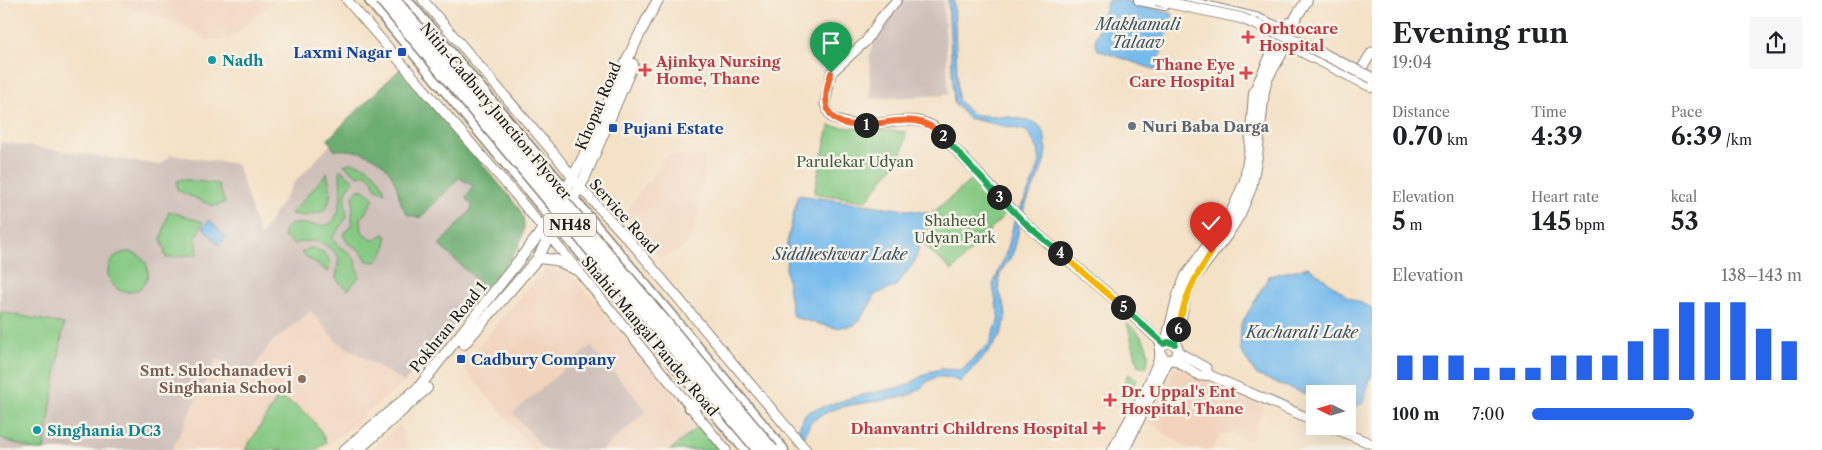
<!DOCTYPE html>
<meta charset="utf-8">
<style>
body{margin:0;font-family:"Libre Caslon Text",serif;background:#f6f6f6;color:#202124;height:100vh;display:flex;flex-direction:column;font-size:19px;white-space:nowrap}
*{box-sizing:border-box;margin:0}
p{font-size:16px;color:#757577}
.icon{flex:none;width:28px;height:28px;fill:none;stroke:currentColor;stroke-width:2;stroke-linecap:round;stroke-linejoin:round}
.map{position:relative;flex:1;overflow:hidden}
.details{display:flex;flex-direction:column;background:#fff;width:450px}
.details>*{flex:none}
.needle{width:32px;rotate:275deg}
.controls{position:absolute;left:1306px;top:385px;display:grid;gap:10px}
.controls a{display:grid;place-items:center;width:50px;height:50px;border-radius:0px;background:#fff;box-shadow:0 5px 20px #0002;font-size:25px}
.pin{position:absolute;display:grid;place-items:center;width:42px;height:42px;color:#fff;margin:-51px -21px;border-radius:50% 50% 50% 0;rotate:-45deg;box-shadow:0 0 5px #0007}
.pin .icon{rotate:45deg}
.km{position:absolute;width:25px;height:25px;margin:-12px;border-radius:50%;background:#222;color:#fff;font-size:14px;line-height:25px;text-align:center}
.round{display:grid;place-items:center;flex:none;width:52px;height:52px;border-radius:0px;background:#f6f6f6}
.headline{display:flex;align-items:center;justify-content:space-between;height:85px;padding:0 20px}
h1{font-size:28px;font-weight:700;line-height:38px}
.figures{display:grid;grid-template-columns:repeat(3,1fr);gap:8px;height:85px;padding:5px 20px}
.figures div{display:grid;align-content:center}
.figures b{font-size:25px;font-weight:700}
.figures small{font-size:14px;font-weight:400}
.figures p{font-size:14px}
.chart{height:140px;padding:10px 20px}
.chart p{display:flex;justify-content:space-between}
.chart svg{width:100%;height:90px;margin-top:5px;stroke:#2563eb;stroke-width:6}
ul{padding:0 20px;list-style:none;font-size:16px}
li{display:grid;grid-template-columns:80px 60px 1fr;align-items:center;height:38px}
li i{height:12px;border-radius:6px;background:#2563eb}
main{display:flex;flex:1;min-height:0}
.map>svg:first-child{display:block}
.built{fill:#f2d4be}
.industrial{fill:#cfc0ba}
.green{fill:#85c983;stroke:#507250}
.forest{fill:#6cad71;stroke:#446446}
.water{fill:#76bbed;stroke:#496c84}
.lines{fill:none;stroke-linecap:round;stroke-linejoin:round}
.minor-casing{stroke:#887e71;stroke-width:11}
.major-casing{stroke:#887e71;stroke-width:12}
.highway-casing{stroke:#887e71;stroke-width:15}
.minor{stroke:#fff;stroke-width:9}
.major{stroke:#fff;stroke-width:10}
.highway{stroke:#fff;stroke-width:12}
.major-bridge-casing{stroke:#887e71;stroke-width:12;stroke-linecap:butt}
.highway-bridge-casing{stroke:#887e71;stroke-width:15;stroke-linecap:butt}
.major-bridge{stroke:#fff;stroke-width:10}
.highway-bridge{stroke:#fff;stroke-width:12}
.split-1-casing{stroke:#fff;stroke-width:10}
.split-2-casing{stroke:#fff;stroke-width:10}
.split-3-casing{stroke:#fff;stroke-width:10}
.split-4-casing{stroke:#fff;stroke-width:10}
.split-5-casing{stroke:#fff;stroke-width:10}
.split-6-casing{stroke:#fff;stroke-width:10}
.split-7-casing{stroke:#fff;stroke-width:10}
.split-1{stroke:#f0652b;stroke-width:6}
.split-2{stroke:#f0652b;stroke-width:6}
.split-3{stroke:#22a559;stroke-width:6}
.split-4{stroke:#22a559;stroke-width:6}
.split-5{stroke:#f5b400;stroke-width:6}
.split-6{stroke:#22a559;stroke-width:6}
.split-7{stroke:#f5b400;stroke-width:6}
.health-dot{fill:#e0444e;stroke:#f7f3e8;stroke-width:2}
.transit-dot{fill:#1a4fb4;stroke:#f7f3e8;stroke-width:2}
.culture-dot{fill:#0f9aa8;stroke:#f7f3e8;stroke-width:2}
.worship-dot{fill:#6b7280;stroke:#f7f3e8;stroke-width:2}
.education-dot{fill:#8d6e63;stroke:#f7f3e8;stroke-width:2}
.labels{text-anchor:middle;dominant-baseline:central;stroke-width:5;stroke-linejoin:round;paint-order:stroke}
.shield{fill:#f7f3e8;stroke:#5e5c59;stroke-width:1}
.shield-label{font-size:14px;font-weight:bold;fill:#1c1c1c}
.health-label{font-size:15px;font-weight:bold;fill:#be3a42;stroke:#f7f3e8;text-anchor:start}
.transit-label{font-size:15px;font-weight:bold;fill:#164399;stroke:#f7f3e8;text-anchor:start}
.culture-label{font-size:15px;font-weight:bold;fill:#0d838f;stroke:#f7f3e8;text-anchor:start}
.street-label{font-size:15px;fill:#1c1c1c;stroke:#f7f3e8}
.worship-label{font-size:15px;font-weight:bold;fill:#5b616d;stroke:#f7f3e8;text-anchor:start}
.park-label{font-size:15px;fill:#415940;stroke:#f7f3e8}
.education-label{font-size:15px;font-weight:bold;fill:#785e54;stroke:#f7f3e8;text-anchor:end}
.water-label{font-size:16px;font-style:italic;fill:#3c5465;stroke:#f7f3e8}
</style>
<main>
<div class="map">
<svg width="1372" height="450" viewBox="0 0 1372 450">
<rect width="100%" height="100%" fill="#f7f3e8"/>
<filter id="ink" filterUnits="userSpaceOnUse"><feTurbulence type="fractalNoise" baseFrequency=".02" numOctaves="2"/><feDisplacementMap in="SourceGraphic" scale="10" xChannelSelector="R" yChannelSelector="G"/><feConvolveMatrix kernelMatrix="1 2 1 2 8 2 1 2 1" color-interpolation-filters="sRGB"/></filter>
<filter id="wash" filterUnits="userSpaceOnUse"><feTurbulence type="fractalNoise" baseFrequency=".0096" numOctaves="4" result="noise"/><feDisplacementMap in="SourceGraphic" scale="20" xChannelSelector="R" yChannelSelector="G"/><feGaussianBlur stdDeviation="1.12" result="paint"/><feColorMatrix in="noise" values="0 0 0 0 0 0 0 0 0 0 0 0 0 0 0 0 0 1.4 0 .05"/><feComposite in="paint" operator="in"/></filter>
<g filter="url(#wash)">
<rect width="100%" height="100%" fill="#f4e1c6"/>
<g class="built">
<polygon points="120,0 276,0 228,40 206,40 188,26 125,6"/>
<polygon points="669,155 706,157 697,220 689,241 678,251 660,259 623,215"/>
<polygon points="545,269 568,271 700,425 670,450 533,450 462,366"/>
<polygon points="311,311 336,341 404,382 322,450 172,450 216,359 249,375 270,344"/>
<polygon points="1174,366 1263,407 1250,442 1231,433 1220,435 1213,450 1191,450 1148,422"/>
<polygon points="400,425 409,450 372,450"/>
</g>
<g class="industrial">
<polygon points="906,0 943,0 949,95 870,99 870,52 882,25"/>
<polygon points="401,68 510,197 523,216 523,227 516,250 486,289 404,382 336,341 311,311 270,344 249,375 216,359 172,450 0,450 0,142 160,165 171,155 237,164 260,237 294,183 331,144 328,139"/>
<polygon points="591,346 647,411 602,450 545,450 513,413"/>
</g>
<g class="green">
<polygon points="829,126 906,132 902,155 866,201 814,193"/>
<path d="M350,163C369,164 380,175 385,193L374,187L373,181L367,174L358,176L344,165Z"/>
<path d="M340,169L354,181C342,193 345,202 347,217L333,237C336,248 343,247 350,254C356,258 358,270 359,277L348,290L336,279L339,257C326,241 313,238 294,244L284,237C282,211 320,233 332,222C344,210 340,185 340,169Z"/>
<path d="M327,173C331,189 333,198 324,211L306,216L291,214Z"/>
<polygon points="976,176 1006,213 952,271 923,244 931,214"/>
<polygon points="182,179 218,184 225,203 213,206 177,190 177,181"/>
<path d="M358,189L366,191L374,199L361,219L362,232L372,240L377,239L383,234L386,235C387,247 385,253 376,262L367,261L361,251L348,243L343,235L352,224L353,197Z"/>
<polygon points="169,211 203,222 196,238 198,254 166,258 161,239"/>
<path d="M310,248C323,248 334,259 328,272L301,253Z"/>
<circle cx="128" cy="272" r="20"/>
<polygon points="0,312 64,324 44,450 34,450 0,438"/>
<path d="M1127,323C1142,334 1153,349 1146,368L1138,366Z"/>
<polygon points="1128,374 1137,379 1129,394 1121,390"/>
<path d="M278,397C302,407 315,418 326,442L317,450H245Z"/>
<polygon points="700,425 720,450 670,450"/>
</g>
<path class="forest" d="M401,68L510,197C514,203 521,210 523,217C530,243 501,270 486,289L439,245L470,211L472,205L466,198L473,186L459,178L420,218L408,215C400,205 400,199 397,188C388,158 363,148 334,150L328,139Z"/>
<g class="water">
<path d="M948,0H954L958,100L969,112L976,115C989,116 1035,116 1041,128C1057,157 1030,188 1022,214C1018,227 1018,242 1012,255C1008,262 1001,269 999,278C996,297 1009,304 1005,321C1000,345 976,364 960,382C954,379 945,376 938,377C926,379 920,392 909,395C878,405 837,399 810,423L804,438L798,431L805,414L810,411L857,396L906,386L929,372L941,369L962,370L989,344L999,320L993,285L1008,248L1014,222L1036,175L1040,161L1038,149L1027,131L968,118L954,103Z"/>
<polygon points="1108,0 1123,0 1173,14 1156,70 1098,50 1095,42"/>
<polygon points="798,195 929,213 915,261 896,286 876,294 866,311 855,325 835,328 793,317 786,272 787,243"/>
<polygon points="210,220 226,238 219,245 203,227"/>
<polygon points="1309,267 1348,297 1372,308 1372,373 1363,403 1348,410 1348,394 1315,394 1315,398 1257,375 1240,350 1241,325 1269,276"/>
</g>
</g>
<g filter="url(#ink)">
<g class="lines">
<defs>
<g id="minor">
<polyline points="347,0 514,193 726,450"/>
<polyline points="423,0 557,157 580,187 636,248 806,450"/>
<path d="M897,0L881,18L866,41L831,73L825,104L831,117C864,137 901,109 933,126L1028,226L1114,299L1163,344"/>
<polyline points="1357,76 1372,52"/>
<polyline points="1178,352 1206,368 1209,375"/>
<polyline points="1173,359 1200,376 1209,375 1315,421"/>
<polyline points="1328,426 1372,444"/>
</g>
<g id="major">
<polyline points="1139,0 1165,5"/>
<polyline points="1189,2 1256,18 1289,32"/>
<polyline points="1283,42 1372,87"/>
<path d="M562,197C599,134 621,63 658,0"/>
<polyline points="569,206 584,179 633,64"/>
<polyline points="538,258 556,260 579,271"/>
<circle cx="1169" cy="351" r="9"/>
<polyline points="1166,343 1178,295 1186,276 1233,209 1245,181 1250,149 1254,93 1280,35 1289,23 1293,22 1307,0"/>
<polyline points="464,344 538,258 549,236 562,218"/>
<polyline points="1175,345 1185,298 1194,278 1227,235 1240,214 1251,188 1257,156 1264,91 1267,79 1287,44 1291,30"/>
<polyline points="344,450 419,387 538,236 554,209"/>
<polyline points="358,450 427,388"/>
<polyline points="1113,450 1146,391 1161,355"/>
<polyline points="1124,450 1168,360"/>
</g>
<g id="highway">
<polyline points="371,0 747,450"/>
<polyline points="405,0 782,450"/>
<polyline points="690,406 705,401"/>
</g>
</defs>
<use href="#minor" class="minor-casing"/>
<use href="#major" class="major-casing"/>
<use href="#highway" class="highway-casing"/>
<use href="#minor" class="minor"/>
<use href="#major" class="major"/>
<use href="#highway" class="highway"/>
<defs>
<polyline id="major-bridge" points="1156,0 1241,18 1297,41 1372,78"/>
<g id="highway-bridge">
<polyline points="382,0 759,450"/>
<polyline points="394,0 772,450"/>
</g>
</defs>
<use href="#major-bridge" class="major-bridge-casing"/>
<use href="#highway-bridge" class="highway-bridge-casing"/>
<use href="#major-bridge" class="major-bridge"/>
<use href="#highway-bridge" class="highway-bridge"/>
</g>
</g>
<g class="lines" filter="url(#ink)">
<defs>
<path id="split-1" d="M831,73C820,106 826,128 866,125"/>
<path id="split-2" d="M866,125C896,122 920,112 943,136"/>
<polyline id="split-3" points="943,136 999,197"/>
<polyline id="split-4" points="999,197 1028,226 1060,253"/>
<polyline id="split-5" points="1060,253 1123,307"/>
<polyline id="split-6" points="1123,307 1164,344 1168,342 1175,344 1178,329"/>
<path id="split-7" d="M1178,329C1185,296 1192,282 1211,253"/>
</defs>
<use href="#split-1" class="split-1-casing"/>
<use href="#split-2" class="split-2-casing"/>
<use href="#split-3" class="split-3-casing"/>
<use href="#split-4" class="split-4-casing"/>
<use href="#split-5" class="split-5-casing"/>
<use href="#split-6" class="split-6-casing"/>
<use href="#split-7" class="split-7-casing"/>
<use href="#split-1" class="split-1"/>
<use href="#split-2" class="split-2"/>
<use href="#split-3" class="split-3"/>
<use href="#split-4" class="split-4"/>
<use href="#split-5" class="split-5"/>
<use href="#split-6" class="split-6"/>
<use href="#split-7" class="split-7"/>
</g>
<g class="health-dot">
<path d="M1245.5 29.5h5v5h5v5h-5v5h-5v-5h-5v-5h5z"/>
<path d="M642.5 62.5h5v5h5v5h-5v5h-5v-5h-5v-5h5z"/>
<path d="M1243.5 65.5h5v5h5v5h-5v5h-5v-5h-5v-5h5z"/>
<path d="M1107.5 392.5h5v5h5v5h-5v5h-5v-5h-5v-5h5z"/>
<path d="M1096.5 420.5h5v5h5v5h-5v5h-5v-5h-5v-5h5z"/>
</g>
<g class="transit-dot">
<rect x="397" y="47" width="10" height="10" rx="2.5"/>
<rect x="608" y="123" width="10" height="10" rx="2.5"/>
<rect x="456" y="354" width="10" height="10" rx="2.5"/>
</g>
<g class="culture-dot">
<circle cx="212" cy="60" r="5"/>
<circle cx="37" cy="430" r="5"/>
</g>
<circle class="worship-dot" cx="1132" cy="126" r="5"/>
<circle class="education-dot" cx="302" cy="379" r="5"/>
<g class="labels">
<rect class="shield" x="544" y="213.5" width="52" height="23" rx="4"/>
<g class="shield-label">
<text x="570" y="225">NH48</text>
</g>
<g class="health-label">
<text x="1259" y="28">Orhtocare<tspan x="1259" dy="17">Hospital</tspan></text>
<text x="656" y="61">Ajinkya Nursing<tspan x="656" dy="17">Home, Thane</tspan></text>
<text x="1235" y="64" text-anchor="end">Thane Eye<tspan x="1235" dy="17">Care Hospital</tspan></text>
<text x="1121" y="391">Dr. Uppal's Ent<tspan x="1121" dy="17">Hospital, Thane</tspan></text>
<text x="1088" y="428" text-anchor="end">Dhanvantri Childrens Hospital</text>
</g>
<g class="transit-label">
<text x="392" y="52" text-anchor="end">Laxmi Nagar</text>
<text x="623" y="128">Pujani Estate</text>
<text x="471" y="359">Cadbury Company</text>
</g>
<g class="culture-label">
<text x="222" y="60">Nadh</text>
<text x="47" y="430">Singhania DC3</text>
</g>
<g class="street-label">
<text transform="translate(598 106) rotate(-67)">Khopat Road</text>
<text transform="translate(496 111) rotate(50)">Nitin-Cadbury Junction Flyover</text>
<text transform="translate(624 216) rotate(48)">Service Road</text>
<text transform="translate(448 327) rotate(-51)">Pokhran Road 1</text>
<text transform="translate(650 336) rotate(50)">Shahid Mangal Pandey Road</text>
</g>
<g class="worship-label">
<text x="1142" y="126">Nuri Baba Darga</text>
</g>
<g class="park-label">
<text x="855" y="161">Parulekar Udyan</text>
<text x="955" y="220">Shaheed<tspan x="955" dy="17">Udyan Park</tspan></text>
</g>
<g class="education-label">
<text x="292" y="370">Smt. Sulochanadevi<tspan x="292" dy="17">Singhania School</tspan></text>
</g>
<g class="water-label">
<text x="1138" y="24">Makhamali<tspan x="1138" dy="18">Talaav</tspan></text>
<text x="840" y="254">Siddheshwar Lake</text>
<text x="1302" y="332">Kacharali Lake</text>
</g>
</g>
</svg>
<div class="controls">
<a><svg class="needle" viewBox="-14 -14 28 28"><path d="M0-13l5 13h-10z" fill="#e53935"/><path d="M0 13l5-13h-10z" fill="#757577"/></svg></a>
</div>
<div class="pin" style="left:831px;top:73px;background:#1e9e55"><svg class="icon" aria-label="arrive" viewBox="0 0 24 24"><path d="M6 21V4h12l-3 4 3 4H6"/></svg></div>
<div class="pin" style="left:1211px;top:253px;background:#d93025"><svg class="icon" aria-label="check" viewBox="0 0 24 24"><path d="M5 12l5 5 9-10"/></svg></div>
<b class="km" style="left:866px;top:125px">1</b>
<b class="km" style="left:943px;top:136px">2</b>
<b class="km" style="left:999px;top:197px">3</b>
<b class="km" style="left:1060px;top:253px">4</b>
<b class="km" style="left:1123px;top:307px">5</b>
<b class="km" style="left:1178px;top:329px">6</b>
</div>
<section class="details">
<div class="headline"><div><h1>Evening run</h1><p>19:04</p></div><a class="round"><svg class="icon" aria-label="share" viewBox="0 0 24 24"><path d="M12 15V3M7 8l5-5 5 5M5 13v7h14v-7"/></svg></a></div>
<div class="figures">
<div><p>Distance</p><b>0.70<small> km</small></b></div>
<div><p>Time</p><b>4:39</b></div>
<div><p>Pace</p><b>6:39<small> /km</small></b></div>
</div>
<div class="figures">
<div><p>Elevation</p><b>5<small> m</small></b></div>
<div><p>Heart rate</p><b>145<small> bpm</small></b></div>
<div><p>kcal</p><b>53</b></div>
</div>
<div class="chart"><p><span>Elevation</span>138–143 m</p>
<svg viewBox="0 0 160 44" preserveAspectRatio="none"><path d="M5 44V32M15 44V32M25 44V32M35 44V38M45 44V38M55 44V38M65 44V32M75 44V32M85 44V32M95 44V25M105 44V19M115 44V6M125 44V6M135 44V6M145 44V19M155 44V25"/></svg>
</div>
<ul>
<li><b>100 m</b>7:00<i style="width:60%"></i></li>
</ul>
</section>
</main>
